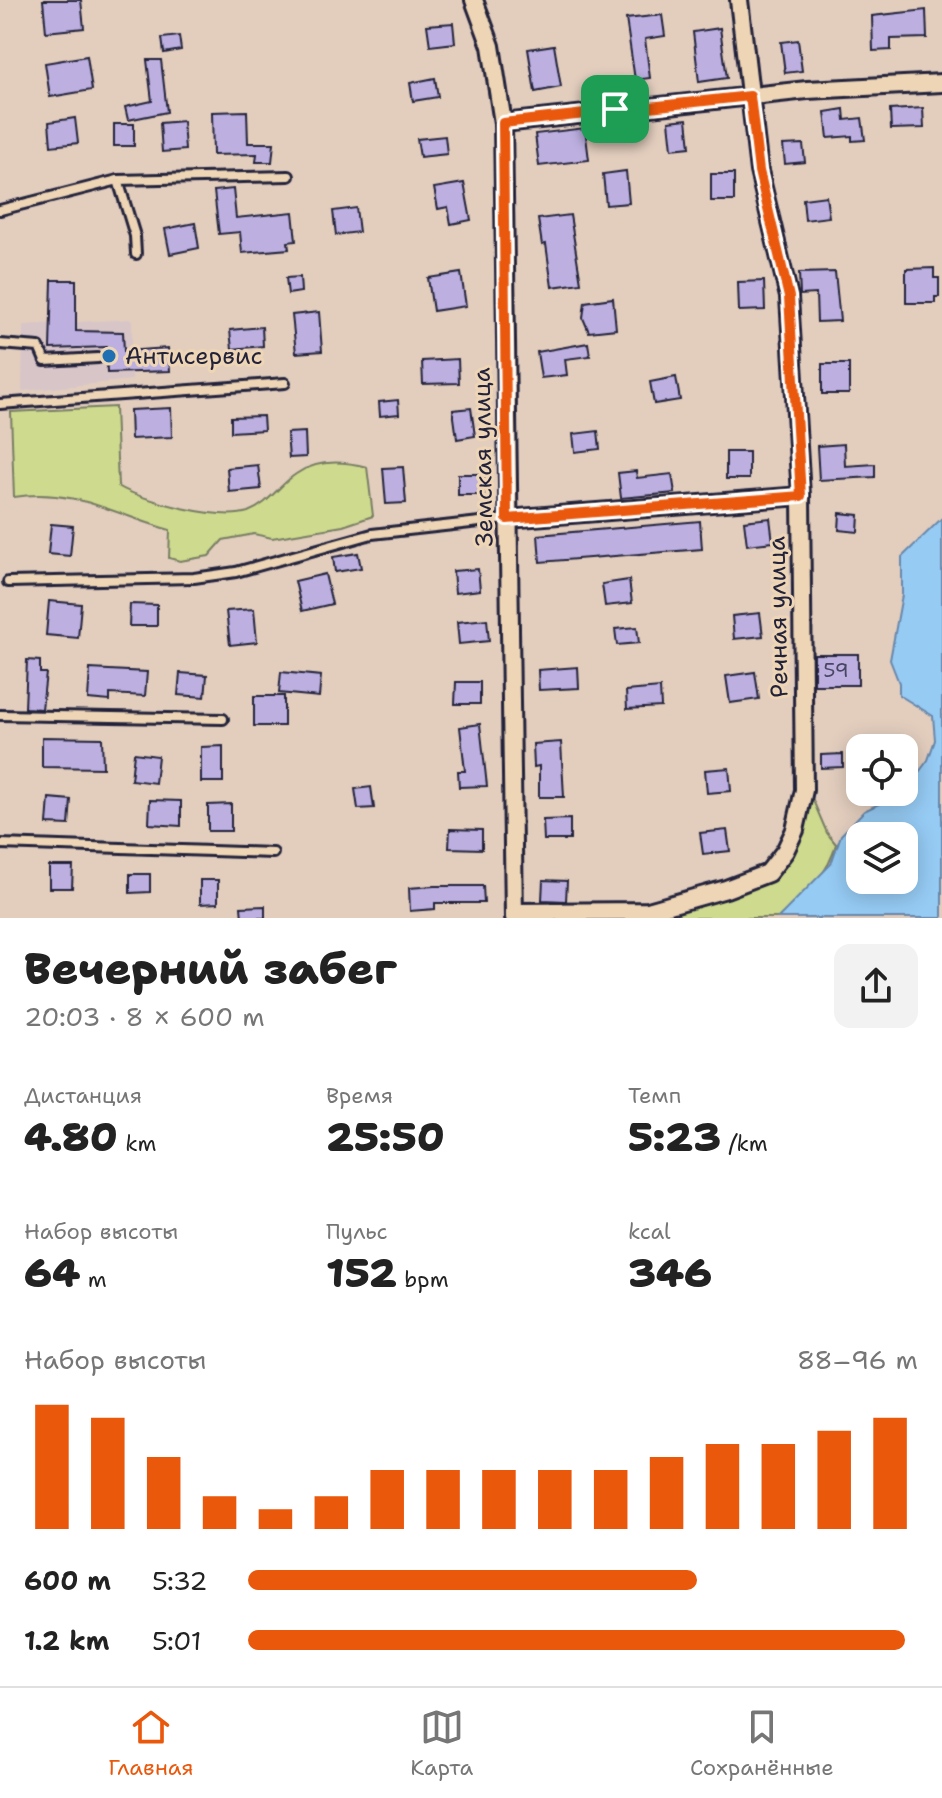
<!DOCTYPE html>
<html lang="ru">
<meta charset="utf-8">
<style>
body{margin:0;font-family:"Shantell Sans",sans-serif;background:#f2f2f2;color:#222;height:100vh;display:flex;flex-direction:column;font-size:30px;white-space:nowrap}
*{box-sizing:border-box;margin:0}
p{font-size:26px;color:#767676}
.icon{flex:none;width:44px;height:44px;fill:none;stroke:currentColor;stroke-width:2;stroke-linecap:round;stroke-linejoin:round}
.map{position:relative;height:918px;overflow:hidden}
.sheet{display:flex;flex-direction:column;background:#fff;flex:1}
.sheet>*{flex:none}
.tools{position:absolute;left:846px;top:734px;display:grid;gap:16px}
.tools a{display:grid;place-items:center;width:72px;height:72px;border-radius:16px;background:#fff;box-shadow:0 4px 20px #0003;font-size:40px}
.pin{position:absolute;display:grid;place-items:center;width:68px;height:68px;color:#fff;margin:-34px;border-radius:16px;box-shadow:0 4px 12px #0006}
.round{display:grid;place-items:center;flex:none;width:84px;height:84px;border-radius:16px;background:#f2f2f2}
.headline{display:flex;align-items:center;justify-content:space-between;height:136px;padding:0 24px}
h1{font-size:44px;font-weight:800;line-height:60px}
.figures{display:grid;grid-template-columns:repeat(3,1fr);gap:12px;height:136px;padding:8px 24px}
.figures div{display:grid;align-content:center}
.figures b{font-size:40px;font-weight:800}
.figures small{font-size:22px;font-weight:400}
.figures p{font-size:22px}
.chart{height:224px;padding:16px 24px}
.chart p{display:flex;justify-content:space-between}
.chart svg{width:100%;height:144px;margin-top:8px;stroke:#ea580c;stroke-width:6}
ul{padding:0 24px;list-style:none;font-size:26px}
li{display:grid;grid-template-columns:128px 96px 1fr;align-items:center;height:60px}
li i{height:20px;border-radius:10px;background:#ea580c}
.tab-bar{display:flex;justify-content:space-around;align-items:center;height:112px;border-top:2px solid #e0e0e0;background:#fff;font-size:22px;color:#767676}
.tab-bar a{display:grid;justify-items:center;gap:4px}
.tab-bar .on{color:#ea580c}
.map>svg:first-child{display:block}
.built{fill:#d8c5c8}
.green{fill:#ceda8d;stroke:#787e64;stroke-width:2}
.water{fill:#96cbf4;stroke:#6887aa;stroke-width:2;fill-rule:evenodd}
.building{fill:#bdb0e1;stroke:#22223b;stroke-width:2}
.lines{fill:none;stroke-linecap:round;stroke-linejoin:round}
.service-casing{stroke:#22223b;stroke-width:14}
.minor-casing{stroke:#22223b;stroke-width:22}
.service{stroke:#edd5b5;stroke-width:8}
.minor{stroke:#edd5b5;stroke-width:16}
.route-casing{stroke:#fff;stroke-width:16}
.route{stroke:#ea580c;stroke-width:10}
.poi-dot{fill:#1f6fb2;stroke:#edd5b5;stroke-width:3}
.labels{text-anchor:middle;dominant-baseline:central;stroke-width:6;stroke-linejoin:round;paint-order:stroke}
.number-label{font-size:20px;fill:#494664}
.poi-label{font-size:24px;fill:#22223b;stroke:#edd5b5;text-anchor:start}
.street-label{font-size:24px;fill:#22223b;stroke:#edd5b5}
</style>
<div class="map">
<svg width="942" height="918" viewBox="0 0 942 918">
<rect width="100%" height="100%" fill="#e3cebe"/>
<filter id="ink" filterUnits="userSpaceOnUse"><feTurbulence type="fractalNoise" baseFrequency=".0125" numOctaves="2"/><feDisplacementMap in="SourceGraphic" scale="16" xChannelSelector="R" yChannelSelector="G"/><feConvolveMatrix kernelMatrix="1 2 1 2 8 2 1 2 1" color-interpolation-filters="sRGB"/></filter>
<g filter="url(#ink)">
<polygon class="built" points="132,319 132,380 22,391 23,325"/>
<g class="green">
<path d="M115,407L118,486C142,501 221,521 248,512C269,504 279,485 296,474C317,459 344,461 367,467L373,516L343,526L272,538L254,534L223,540L209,556L180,561L169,558L170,530C115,515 74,487 14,497L11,412Z"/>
<path d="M809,791L827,833L836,844C828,877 803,896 778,918H678V912C721,897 781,888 799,841C804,825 806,807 809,791Z"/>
</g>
<path class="water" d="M942,518V918H778L831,864L841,835L864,811L904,792L928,760L935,740L933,716L899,695V683L890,660L902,595V557ZM860,836H904V880H860Z"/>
<g class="building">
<polygon points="43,0 81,0 84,28 46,32"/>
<polygon points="926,10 927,38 891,39 891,50 873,51 872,16"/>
<polygon points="662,15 665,36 645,39 650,78 635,80 626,19"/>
<polygon points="453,23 455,43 430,46 427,25"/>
<polygon points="720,28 727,78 699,82 693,32"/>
<polygon points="179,36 181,50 164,53 162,38"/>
<polygon points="798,40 802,71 785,73 781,42"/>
<polygon points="554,45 561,87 535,92 528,49"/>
<polygon points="87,56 92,90 50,97 45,63"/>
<polygon points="147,60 161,60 167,112 128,120 125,107 152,101"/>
<polygon points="435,78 438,97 413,101 410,83"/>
<polygon points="923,108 924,128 891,129 890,110"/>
<polygon points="844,109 845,120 862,118 865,140 852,141 852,136 828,138 825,112"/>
<polygon points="247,111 248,143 274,143 272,162 256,162 257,154 213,155 212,112"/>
<polygon points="75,118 78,143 51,146 49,122"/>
<polygon points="687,119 690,147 672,149 669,121"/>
<polygon points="183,121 185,150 162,152 160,123"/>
<rect x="114" y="124" width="20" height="22"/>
<polygon points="585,128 589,160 539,166 535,134"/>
<polygon points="445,136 447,154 420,157 417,139"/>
<polygon points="803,144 805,162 785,164 783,145"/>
<polygon points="626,171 629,203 606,205 603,174"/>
<rect x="711" y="174" width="23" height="27"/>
<polygon points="464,183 471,220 451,224 448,207 438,209 434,188"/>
<polygon points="233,189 236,218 293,212 296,241 288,242 289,249 242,253 240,232 219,234 214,191"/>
<polygon points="826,196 829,217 805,220 803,199"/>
<polygon points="356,208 359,232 336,235 333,211"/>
<polygon points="570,215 581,283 552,287 546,244 542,245 538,219"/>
<polygon points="195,223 199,248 170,254 165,229"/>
<polygon points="934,268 934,278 939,278 939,297 935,297 935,303 906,303 906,269"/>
<polygon points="835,272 840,321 817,322 816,294 800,295 799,273"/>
<polygon points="461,273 466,306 433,311 428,278"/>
<polygon points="300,277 301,292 288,294 286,278"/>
<polygon points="52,280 76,280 76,331 123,332 124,351 168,348 170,371 107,373 106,347 50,349"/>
<polygon points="764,281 765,310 739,311 738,282"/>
<polygon points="613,298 616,329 589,332 583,318 585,302"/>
<polygon points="319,312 322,351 296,353 292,315"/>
<polygon points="262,327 263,346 232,349 230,330"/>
<polygon points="588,343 590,356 565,359 567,375 541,378 537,352"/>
<polygon points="458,359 459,383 423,384 422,361"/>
<rect x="822" y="364" width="27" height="30"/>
<polygon points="676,377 680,400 654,404 650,382"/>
<polygon points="398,400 399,414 380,416 379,402"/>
<polygon points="171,408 172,437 131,439 130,410"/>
<polygon points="471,408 475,436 457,439 453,410"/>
<polygon points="263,416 264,430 231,432 231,417"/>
<polygon points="598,431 600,449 575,452 573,434"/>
<polygon points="305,432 306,457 289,458 287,433"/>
<polygon points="844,444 845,466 875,464 875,477 819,480 817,446"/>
<rect x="726" y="452" width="23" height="27"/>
<polygon points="258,465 261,489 229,492 227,468"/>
<polygon points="403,467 406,503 386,504 383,468"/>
<polygon points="636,471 637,478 672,474 675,493 621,498 618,473"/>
<rect x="458" y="474" width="26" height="21"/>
<polygon points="840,513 859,515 858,532 839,530"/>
<polygon points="770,518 773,542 747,545 744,521"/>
<polygon points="700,521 702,549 540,562 538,535"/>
<polygon points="51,524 73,526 70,556 48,554"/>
<polygon points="358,553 361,568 335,572 333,557"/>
<polygon points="478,569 480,590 455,593 453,571"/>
<polygon points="325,574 332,604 302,611 295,581"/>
<polygon points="629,580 632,603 605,606 602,584"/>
<polygon points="49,601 81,604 78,638 46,635"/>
<polygon points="130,604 157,605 157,626 129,626"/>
<polygon points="254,609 257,642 230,645 226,611"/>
<polygon points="760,613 763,636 734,639 732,616"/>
<polygon points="487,619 489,641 459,644 457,622"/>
<polygon points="637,627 639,643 617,645 615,629"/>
<rect x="814" y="654" width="44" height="31"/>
<polygon points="27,660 40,661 40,673 46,673 42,709 25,708"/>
<polygon points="578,667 579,688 539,690 538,670"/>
<polygon points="90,669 147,672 145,696 110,694 110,701 88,699"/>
<polygon points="281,672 321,676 319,697 279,693"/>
<polygon points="755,672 759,699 730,703 726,676"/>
<polygon points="180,673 207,675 205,697 178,695"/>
<polygon points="456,682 480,682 480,704 455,704"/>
<polygon points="660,688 661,707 627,709 626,691"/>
<rect x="254" y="696" width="30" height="30"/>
<polygon points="480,724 487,786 459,787 458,771 465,771 460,727"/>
<polygon points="42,737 102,738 103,768 42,767"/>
<polygon points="561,742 564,797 539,797 539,766 534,767 533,744"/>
<polygon points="223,746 223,782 201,782 201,747"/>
<polygon points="134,753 158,756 155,783 131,780"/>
<polygon points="843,754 843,767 821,768 821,755"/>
<polygon points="729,768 731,791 707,793 705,770"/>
<polygon points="371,787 374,808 358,809 355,789"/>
<polygon points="49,798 71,800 69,825 47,824"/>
<polygon points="150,800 181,801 181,826 149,824"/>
<polygon points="231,804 231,831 208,831 208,805"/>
<polygon points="570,819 570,840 544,840 543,820"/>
<polygon points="450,829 482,830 482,849 449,848"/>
<polygon points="727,830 730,851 703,854 700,833"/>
<polygon points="49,866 73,866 72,888 49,888"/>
<polygon points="130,874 150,874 150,892 130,893"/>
<polygon points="200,880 218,880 218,903 200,904"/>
<polygon points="543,880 567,881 566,901 542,900"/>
<polygon points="434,886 483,886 484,903 435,903 435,909 410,911 409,888"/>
<polygon points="265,906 265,918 242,918 241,907"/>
</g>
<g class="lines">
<defs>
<g id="service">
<polyline points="118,180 135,236 136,254"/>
<polyline points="0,210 118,180 289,176"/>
<polyline points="0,344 39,347 45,361 98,358"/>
<polyline points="0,404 285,383"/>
<polyline points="8,582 194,578 236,572 372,534 507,519"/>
<polyline points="0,715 223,719"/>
<polyline points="0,844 273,853"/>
</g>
<g id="minor">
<polyline points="474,0 491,46 503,123 514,918"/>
<polyline points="503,123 807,90 942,83"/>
<polyline points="507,519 801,496"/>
<polyline points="514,912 648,911 726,889 768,873 785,851 795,830 804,790 801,496 789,297 759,171 739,0"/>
</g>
</defs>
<use href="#service" class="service-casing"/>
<use href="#minor" class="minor-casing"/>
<use href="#service" class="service"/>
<use href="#minor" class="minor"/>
</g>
</g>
<g class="lines" filter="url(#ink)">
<defs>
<polygon id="route" points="750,96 759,171 789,297 801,496 507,519 503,123"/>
</defs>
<use href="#route" class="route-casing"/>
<use href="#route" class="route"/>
</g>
<circle class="poi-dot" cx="109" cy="356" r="8"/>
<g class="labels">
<g class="number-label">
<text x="836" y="670">59</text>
</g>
<g class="poi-label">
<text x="125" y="356">Антисервис</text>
</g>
<g class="street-label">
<text transform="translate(483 457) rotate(-91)">Земская улица</text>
<text transform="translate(778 617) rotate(-91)">Речная улица</text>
</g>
</g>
</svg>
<div class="tools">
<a><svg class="icon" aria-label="locate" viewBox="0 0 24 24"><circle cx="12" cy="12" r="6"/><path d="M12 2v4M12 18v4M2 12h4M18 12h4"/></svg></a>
<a><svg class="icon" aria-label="layers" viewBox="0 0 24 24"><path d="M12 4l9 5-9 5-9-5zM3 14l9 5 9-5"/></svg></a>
</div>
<div class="pin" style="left:615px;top:109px;background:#1e9e55"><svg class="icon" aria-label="arrive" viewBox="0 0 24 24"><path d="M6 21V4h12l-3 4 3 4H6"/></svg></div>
</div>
<section class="sheet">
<div class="headline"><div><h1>Вечерний забег</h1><p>20:03 · 8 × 600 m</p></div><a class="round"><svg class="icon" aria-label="share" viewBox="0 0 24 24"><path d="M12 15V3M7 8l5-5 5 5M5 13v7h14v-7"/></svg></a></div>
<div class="figures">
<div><p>Дистанция</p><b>4.80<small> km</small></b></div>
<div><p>Время</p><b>25:50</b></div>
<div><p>Темп</p><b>5:23<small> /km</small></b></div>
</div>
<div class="figures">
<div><p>Набор высоты</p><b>64<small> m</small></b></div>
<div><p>Пульс</p><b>152<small> bpm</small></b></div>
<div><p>kcal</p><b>346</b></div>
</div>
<div class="chart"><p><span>Набор высоты</span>88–96 m</p>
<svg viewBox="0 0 160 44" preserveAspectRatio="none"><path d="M5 44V6M15 44V10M25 44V22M35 44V34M45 44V38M55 44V34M65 44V26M75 44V26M85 44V26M95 44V26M105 44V26M115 44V22M125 44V18M135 44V18M145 44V14M155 44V10"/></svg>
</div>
<ul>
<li><b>600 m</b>5:32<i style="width:67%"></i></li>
<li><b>1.2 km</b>5:01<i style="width:98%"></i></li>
</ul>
</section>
<nav class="tab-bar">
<a class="on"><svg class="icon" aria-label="home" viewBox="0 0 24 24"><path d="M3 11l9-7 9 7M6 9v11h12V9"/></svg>Главная</a>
<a><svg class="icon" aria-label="map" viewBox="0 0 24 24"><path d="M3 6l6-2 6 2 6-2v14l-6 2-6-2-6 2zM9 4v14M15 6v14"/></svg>Карта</a>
<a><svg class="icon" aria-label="saved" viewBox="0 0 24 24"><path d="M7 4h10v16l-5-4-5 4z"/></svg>Сохранённые</a>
</nav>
